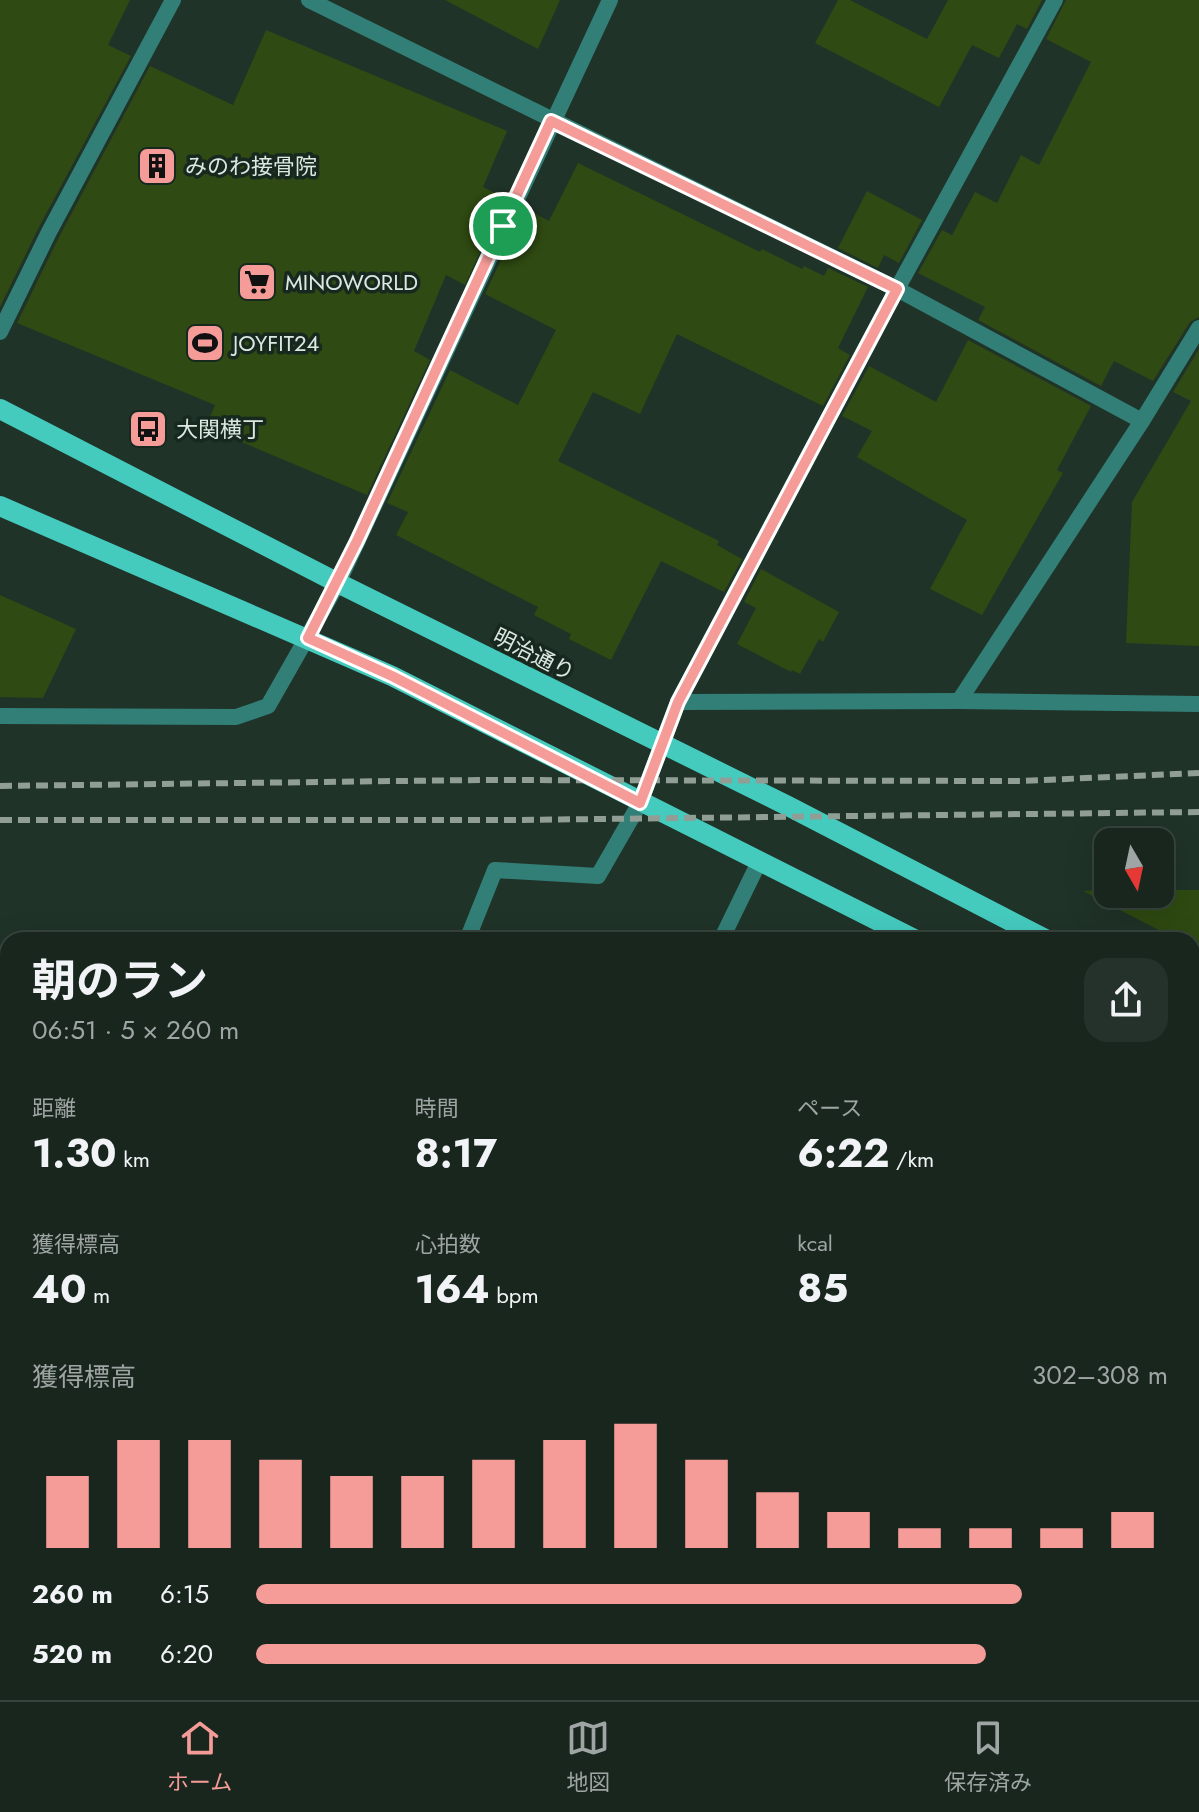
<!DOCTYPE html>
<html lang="ja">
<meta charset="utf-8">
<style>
body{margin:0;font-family:Jost,"Noto Sans JP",sans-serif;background:#25322b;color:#f1f3f6;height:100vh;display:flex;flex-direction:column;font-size:30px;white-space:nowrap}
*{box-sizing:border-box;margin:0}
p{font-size:26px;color:#9fa5a4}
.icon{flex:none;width:44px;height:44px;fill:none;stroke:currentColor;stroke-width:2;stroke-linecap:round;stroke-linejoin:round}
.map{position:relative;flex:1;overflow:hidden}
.sheet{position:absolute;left:0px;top:932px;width:1200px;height:768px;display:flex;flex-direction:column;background:#18261e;border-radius:24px 24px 0 0;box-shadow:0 8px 32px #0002,0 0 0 2px #36433c}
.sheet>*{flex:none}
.needle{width:52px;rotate:171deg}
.tools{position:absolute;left:1094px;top:828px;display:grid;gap:16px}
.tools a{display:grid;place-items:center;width:80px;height:80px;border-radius:16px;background:#18261e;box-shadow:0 8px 32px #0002,0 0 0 2px #36433c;font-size:40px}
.pin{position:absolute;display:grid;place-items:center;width:68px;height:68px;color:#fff;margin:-34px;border:4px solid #fff;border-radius:50%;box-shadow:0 2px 8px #0007}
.round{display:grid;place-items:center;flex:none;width:84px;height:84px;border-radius:24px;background:#25322b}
.head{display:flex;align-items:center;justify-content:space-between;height:136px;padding:0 32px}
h1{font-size:44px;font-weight:700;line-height:60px}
.metrics{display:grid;grid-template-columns:repeat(3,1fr);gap:12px;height:136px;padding:8px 32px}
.metrics div{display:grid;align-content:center}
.metrics b{font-size:40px;font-weight:700}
.metrics small{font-size:22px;font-weight:400}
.metrics p{font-size:22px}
.chart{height:224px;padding:16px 32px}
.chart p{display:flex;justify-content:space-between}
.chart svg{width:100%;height:144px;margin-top:8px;stroke:#f59b98;stroke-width:6}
ul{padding:0 32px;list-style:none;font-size:26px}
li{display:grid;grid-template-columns:128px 96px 1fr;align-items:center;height:60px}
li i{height:20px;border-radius:10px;background:#f59b98}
.dock{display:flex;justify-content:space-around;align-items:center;height:112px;border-top:2px solid #36433c;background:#18261e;font-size:22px;color:#9fa5a4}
.dock a{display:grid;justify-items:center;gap:4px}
.dock .current{color:#f59b98}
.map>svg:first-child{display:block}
.built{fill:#223c2d}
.green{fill:#565117}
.building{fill:#2f4a12}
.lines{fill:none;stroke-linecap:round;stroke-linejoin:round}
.lane{stroke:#327f77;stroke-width:16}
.street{stroke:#327f77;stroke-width:16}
.primary{stroke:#45cabe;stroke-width:20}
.rail{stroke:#909e96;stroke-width:6;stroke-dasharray:12 6;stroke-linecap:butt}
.route-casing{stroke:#fff;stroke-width:16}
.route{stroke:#f59b98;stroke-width:10}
.labels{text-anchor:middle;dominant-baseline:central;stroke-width:7;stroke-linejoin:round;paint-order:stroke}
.poi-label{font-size:22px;fill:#dce8e1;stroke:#17291f;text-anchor:start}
.street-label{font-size:22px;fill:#dce8e1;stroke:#17291f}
</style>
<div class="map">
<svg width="1199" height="1700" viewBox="0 0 1199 1700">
<rect width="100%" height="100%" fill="#203328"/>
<polygon class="built" points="134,1692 674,1692 685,1700 129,1700"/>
<polygon class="green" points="329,1692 451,1692 465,1700 324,1700"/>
<g class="building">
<polygon points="0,0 130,0 108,45 131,56 39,227 0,307"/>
<polygon points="445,0 560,0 538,49"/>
<polygon points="838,0 850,0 927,39 948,0 1042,0 1027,29 1017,24 999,58 972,45 939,107 815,43"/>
<polygon points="1066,0 1199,0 1199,317 1190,322 1153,381 1114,361 1101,386 978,320 985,307 918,273 942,230 952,235 975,192 997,203 1021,155 1039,165 1091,62 1046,39"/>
<polygon points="266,30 507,131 483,187 505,198 465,285 446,275 414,351 430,360 367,495 206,427 215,405 17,323 59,237 150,66 233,105"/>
<polygon points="578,163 760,252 762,249 802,269 804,266 824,276 828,268 868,287 838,348 850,355 823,406 677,334 640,414 593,392 558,461 719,541 717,545 742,559 724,592 661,561 611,660 569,639 571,634 534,615 538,607 396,535 408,512 387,503 450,370 518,405 556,330 485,294 525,208 549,221"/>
<polygon points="867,191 922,220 899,263 884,255 878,268 838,248"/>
<polygon points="968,340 1091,406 1057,470 1063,473 982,615 930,589 967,520 857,457 872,431 842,416 869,366 936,402"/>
<polygon points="1199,349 1199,646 1126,643 1132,502 1191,401 1173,392"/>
<polygon points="761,569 839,612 823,642 819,639 800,674 792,670 791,672 737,644 756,608 744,602"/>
<polygon points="0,595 76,629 43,698 0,697"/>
<polygon points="1108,890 1108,894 1160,894 1160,890 1199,890 1199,951 1192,947 1192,940 1178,940 1083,891"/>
</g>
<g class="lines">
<g class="lane">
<polyline points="467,940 495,870 598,876 640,803"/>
<polyline points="721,940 759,862"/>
<polyline points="0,1485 8,1488"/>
<polyline points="0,1649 8,1652"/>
<polyline points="100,1692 118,1700"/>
<polyline points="871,1700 876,1692"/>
</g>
<g class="street">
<polyline points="309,0 897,289 1142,421"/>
<polyline points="0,332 49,232 173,0"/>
<polyline points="959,701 1142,421 1199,328"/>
<polyline points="678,702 959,701 1199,704"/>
<polyline points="0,716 236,717 268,706 338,583 610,0"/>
<polyline points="640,803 678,702 897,289 1055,0"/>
<polyline points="693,1692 707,1700"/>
</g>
<g class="primary">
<polyline points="0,409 338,583 788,806 1047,940"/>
<polyline points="0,506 392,676 916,940"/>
<polyline points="1192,1012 1199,1015"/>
<polyline points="1192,1079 1199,1083"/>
</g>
<g class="rail">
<polyline points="0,786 479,780 1021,781 1199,773"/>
<polyline points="0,820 513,820 1199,812"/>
</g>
</g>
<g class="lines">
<defs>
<polygon id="route" points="551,121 897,289 678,702 640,803 392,676 308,638 357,541"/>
</defs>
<use href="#route" class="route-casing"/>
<use href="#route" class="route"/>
</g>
<defs>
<symbol id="building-square" viewBox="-11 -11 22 22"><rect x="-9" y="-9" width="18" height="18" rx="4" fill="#f59b98" stroke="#17291f"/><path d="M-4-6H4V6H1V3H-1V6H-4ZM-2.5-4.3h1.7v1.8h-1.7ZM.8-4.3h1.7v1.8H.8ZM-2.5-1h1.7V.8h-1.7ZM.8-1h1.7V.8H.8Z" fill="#111"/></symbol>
<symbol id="supermarket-square" viewBox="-11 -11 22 22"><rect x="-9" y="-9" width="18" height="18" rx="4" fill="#f59b98" stroke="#17291f"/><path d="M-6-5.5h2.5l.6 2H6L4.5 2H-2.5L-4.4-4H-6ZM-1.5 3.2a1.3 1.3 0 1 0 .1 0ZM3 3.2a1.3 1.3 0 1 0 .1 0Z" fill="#111"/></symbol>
<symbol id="stadium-square" viewBox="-11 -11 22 22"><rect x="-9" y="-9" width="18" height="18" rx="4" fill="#f59b98" stroke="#17291f"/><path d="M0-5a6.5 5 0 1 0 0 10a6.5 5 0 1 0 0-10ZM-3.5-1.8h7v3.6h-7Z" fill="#111"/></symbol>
<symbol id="bus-square" viewBox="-11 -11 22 22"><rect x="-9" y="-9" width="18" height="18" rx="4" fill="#f59b98" stroke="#17291f"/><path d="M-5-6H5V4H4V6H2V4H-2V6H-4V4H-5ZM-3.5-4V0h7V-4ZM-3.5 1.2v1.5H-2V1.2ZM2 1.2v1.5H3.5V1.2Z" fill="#111"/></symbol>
</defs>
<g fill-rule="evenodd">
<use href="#building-square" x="135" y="144" width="44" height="44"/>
<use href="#supermarket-square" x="235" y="260" width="44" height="44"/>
<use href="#stadium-square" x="183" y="321" width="44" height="44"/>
<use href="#bus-square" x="126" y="407" width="44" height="44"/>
</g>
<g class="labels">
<g class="poi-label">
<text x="185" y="166">みのわ接骨院</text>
<text x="285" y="282">MINOWORLD</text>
<text x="233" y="343">JOYFIT24</text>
<text x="176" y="429">大関横丁</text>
</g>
<g class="street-label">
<text transform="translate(534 654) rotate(27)">明治通り</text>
</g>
</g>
</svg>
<div class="tools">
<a><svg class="needle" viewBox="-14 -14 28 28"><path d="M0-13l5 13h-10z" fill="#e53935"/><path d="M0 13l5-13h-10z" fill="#9fa5a4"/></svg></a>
</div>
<div class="pin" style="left:503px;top:226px;background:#1e9e55"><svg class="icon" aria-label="arrive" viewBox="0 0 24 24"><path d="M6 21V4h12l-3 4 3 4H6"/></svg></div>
<section class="sheet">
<div class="head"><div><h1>朝のラン</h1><p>06:51 · 5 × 260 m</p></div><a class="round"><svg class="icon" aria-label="share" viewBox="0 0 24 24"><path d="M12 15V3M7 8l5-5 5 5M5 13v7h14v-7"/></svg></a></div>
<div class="metrics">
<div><p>距離</p><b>1.30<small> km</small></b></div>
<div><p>時間</p><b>8:17</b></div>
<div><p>ペース</p><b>6:22<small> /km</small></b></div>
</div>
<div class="metrics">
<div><p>獲得標高</p><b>40<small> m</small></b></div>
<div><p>心拍数</p><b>164<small> bpm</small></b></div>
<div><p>kcal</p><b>85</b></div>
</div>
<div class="chart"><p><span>獲得標高</span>302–308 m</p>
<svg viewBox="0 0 160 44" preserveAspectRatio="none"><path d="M5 44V22M15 44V11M25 44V11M35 44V17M45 44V22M55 44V22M65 44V17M75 44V11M85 44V6M95 44V17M105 44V27M115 44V33M125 44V38M135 44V38M145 44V38M155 44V33"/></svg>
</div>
<ul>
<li><b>260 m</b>6:15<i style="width:84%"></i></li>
<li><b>520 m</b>6:20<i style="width:80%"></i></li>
</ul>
</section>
</div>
<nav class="dock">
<a class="current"><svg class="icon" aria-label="home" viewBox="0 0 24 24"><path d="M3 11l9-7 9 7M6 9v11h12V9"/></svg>ホーム</a>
<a><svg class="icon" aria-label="map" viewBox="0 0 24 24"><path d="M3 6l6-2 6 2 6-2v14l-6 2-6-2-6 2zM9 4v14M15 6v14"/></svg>地図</a>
<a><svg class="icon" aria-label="saved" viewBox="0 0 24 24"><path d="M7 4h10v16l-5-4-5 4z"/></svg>保存済み</a>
</nav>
